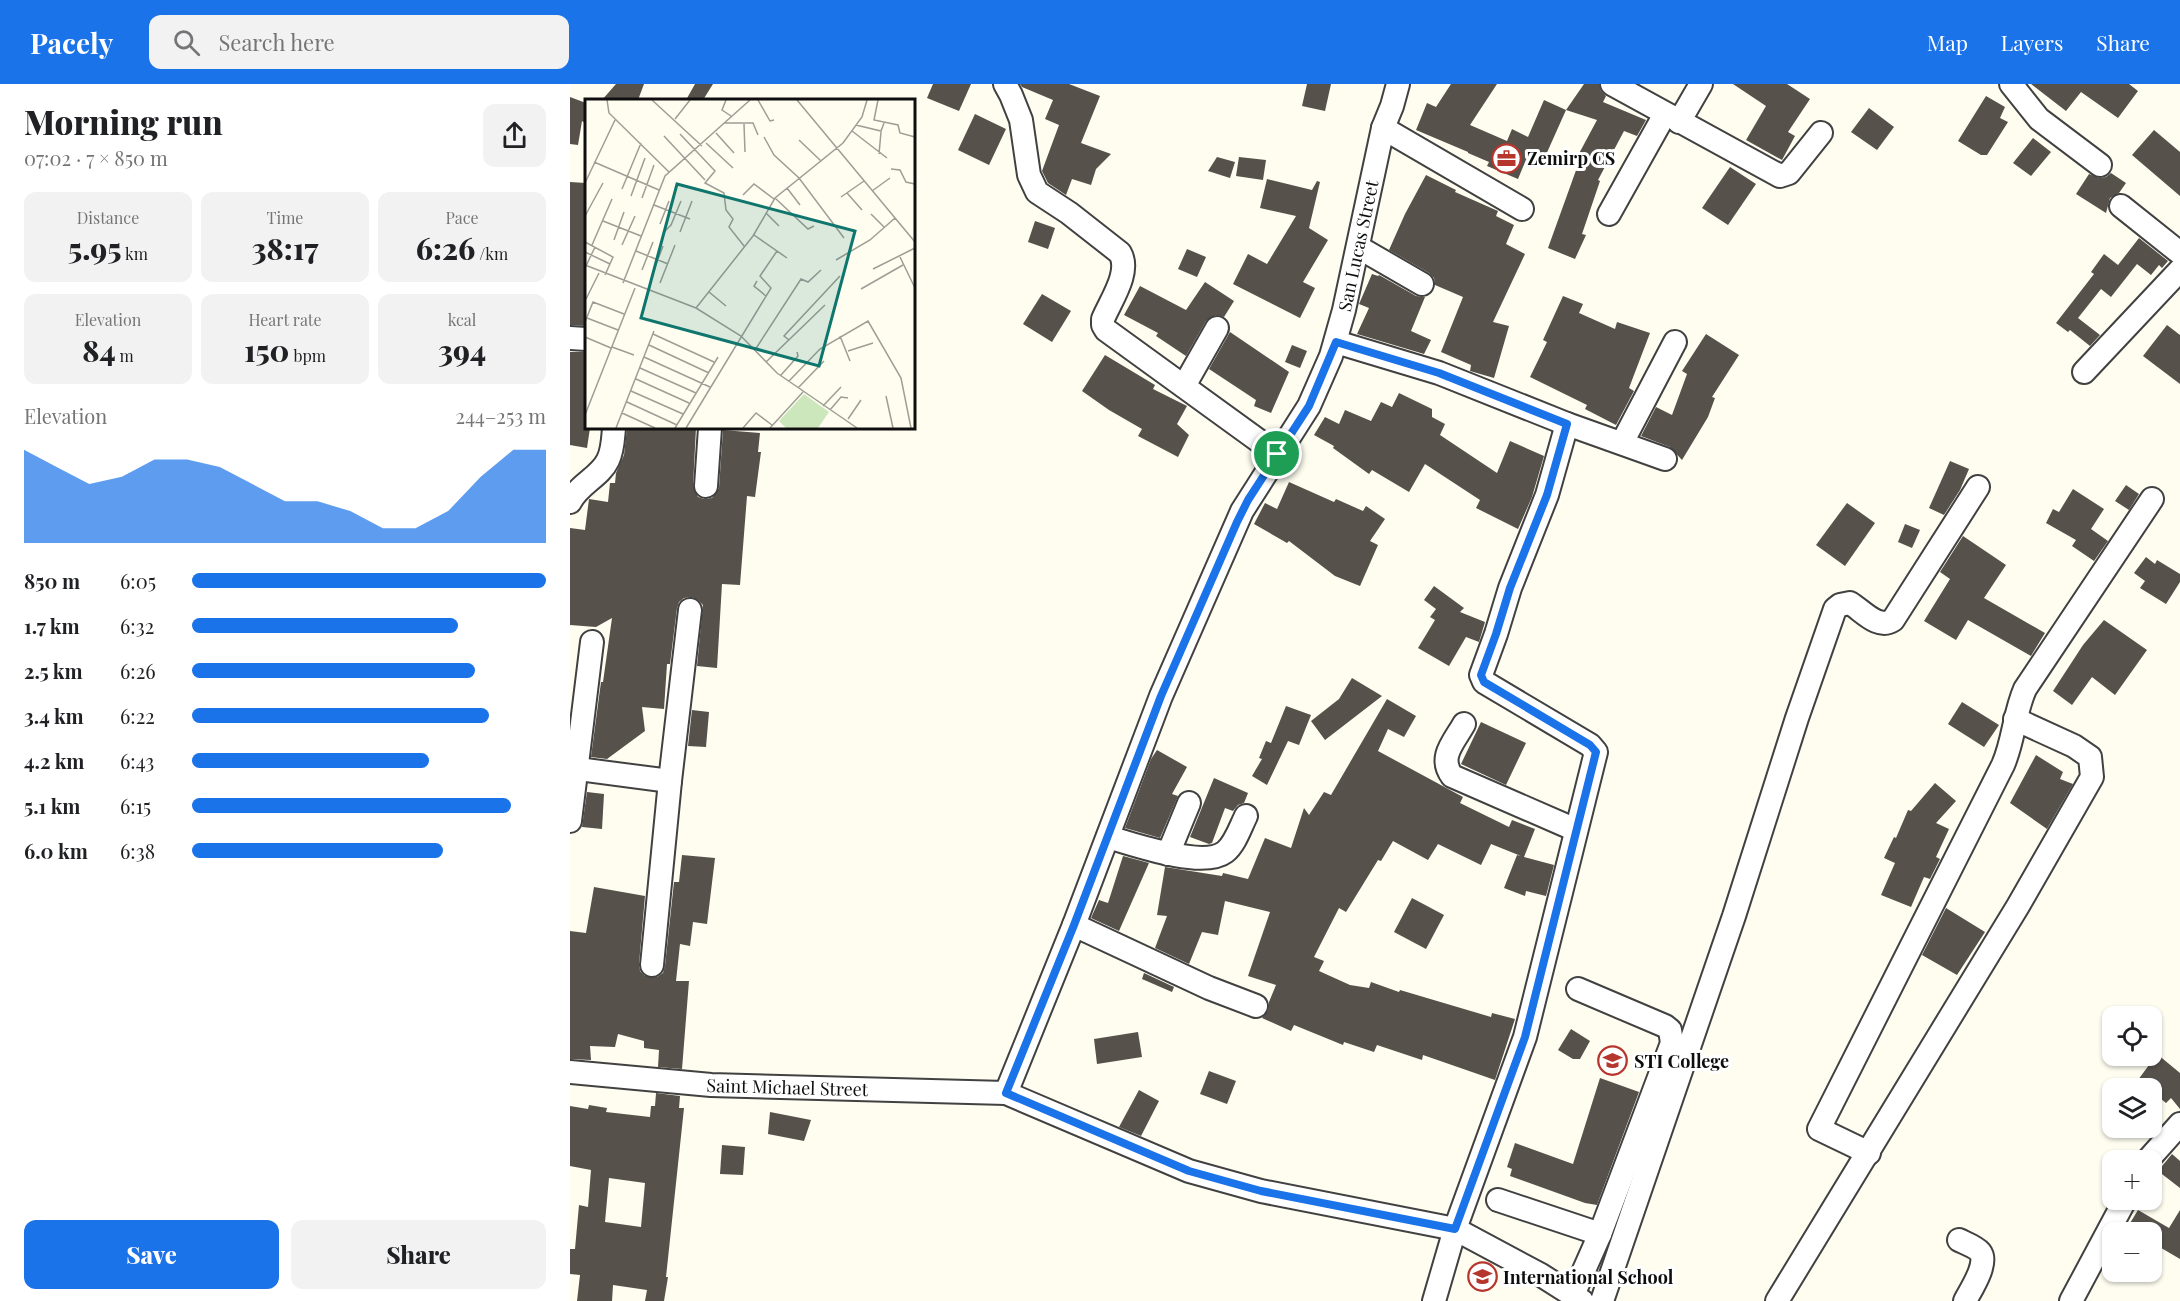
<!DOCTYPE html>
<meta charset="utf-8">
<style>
body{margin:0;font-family:"Playfair Display",serif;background:#f2f2f2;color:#202124;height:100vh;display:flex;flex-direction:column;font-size:22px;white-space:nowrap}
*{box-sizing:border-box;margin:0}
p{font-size:20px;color:#757577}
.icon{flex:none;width:33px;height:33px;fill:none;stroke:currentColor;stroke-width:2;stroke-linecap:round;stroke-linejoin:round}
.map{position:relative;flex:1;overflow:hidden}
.panel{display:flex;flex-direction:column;background:#fff;width:570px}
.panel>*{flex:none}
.controls{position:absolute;left:1532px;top:922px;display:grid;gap:12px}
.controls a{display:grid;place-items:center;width:60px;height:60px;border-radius:12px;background:#fff;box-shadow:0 2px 4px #0004;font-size:30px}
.pin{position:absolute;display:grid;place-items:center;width:51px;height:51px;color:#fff;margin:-26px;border:3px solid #fff;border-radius:50%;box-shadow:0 2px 6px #0007}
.round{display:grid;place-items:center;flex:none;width:63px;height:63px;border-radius:12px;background:#f2f2f2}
.headline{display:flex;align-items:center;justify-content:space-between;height:102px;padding:0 24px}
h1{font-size:33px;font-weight:800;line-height:45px}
.stats{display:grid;grid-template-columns:repeat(3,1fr);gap:9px;height:102px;padding:6px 24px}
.stats div{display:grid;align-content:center;border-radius:12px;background:#f2f2f2;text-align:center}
.stats b{font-size:30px;font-weight:800}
.stats small{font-size:16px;font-weight:400}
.stats p{font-size:16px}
.chart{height:168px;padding:12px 24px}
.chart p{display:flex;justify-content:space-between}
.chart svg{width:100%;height:108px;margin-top:6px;fill:#1a73e8;opacity:.7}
.button{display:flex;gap:12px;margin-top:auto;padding:12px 24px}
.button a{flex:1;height:69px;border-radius:12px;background:#1a73e8;color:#fff;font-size:24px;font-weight:800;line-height:69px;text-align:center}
.button a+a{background:#f2f2f2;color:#202124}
ul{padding:0 24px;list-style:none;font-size:20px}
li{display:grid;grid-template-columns:96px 72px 1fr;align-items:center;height:45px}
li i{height:15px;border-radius:8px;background:#1a73e8}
header{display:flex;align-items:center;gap:36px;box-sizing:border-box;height:84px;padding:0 30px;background:#1a73e8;color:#fff}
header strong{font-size:28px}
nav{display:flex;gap:33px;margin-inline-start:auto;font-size:21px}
.search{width:420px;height:54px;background:#f2f2f2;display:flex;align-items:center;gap:15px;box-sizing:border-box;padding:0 21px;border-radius:12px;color:#757577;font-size:22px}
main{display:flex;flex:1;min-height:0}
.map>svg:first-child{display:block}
.building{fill:#56514b;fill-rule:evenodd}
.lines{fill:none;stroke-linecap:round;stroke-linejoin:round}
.minor-casing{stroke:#414141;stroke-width:26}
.minor{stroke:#fff;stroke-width:22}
.route-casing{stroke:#fff;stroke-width:12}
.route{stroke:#1a73e8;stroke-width:8}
.labels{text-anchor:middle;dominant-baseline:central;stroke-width:6;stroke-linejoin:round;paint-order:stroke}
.poi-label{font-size:18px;font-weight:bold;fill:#0e0e0e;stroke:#fff;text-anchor:start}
.street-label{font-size:18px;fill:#0e0e0e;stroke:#fff}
.inset-road{fill:none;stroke:#9e9d96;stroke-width:1.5}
.view{fill:#0f766e;fill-opacity:0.15;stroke:#0f766e;stroke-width:3}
.inset-edge{fill:none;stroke:#0e0e0e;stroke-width:3}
</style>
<header>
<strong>Pacely</strong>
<div class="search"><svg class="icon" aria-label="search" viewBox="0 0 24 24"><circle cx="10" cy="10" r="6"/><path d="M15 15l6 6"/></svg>Search here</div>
<nav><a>Map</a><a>Layers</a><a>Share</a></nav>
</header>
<main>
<section class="panel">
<div class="headline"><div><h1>Morning run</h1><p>07:02 · 7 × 850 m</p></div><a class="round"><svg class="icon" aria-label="share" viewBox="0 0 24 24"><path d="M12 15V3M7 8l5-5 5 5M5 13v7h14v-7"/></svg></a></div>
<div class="stats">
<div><p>Distance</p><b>5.95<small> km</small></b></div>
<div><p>Time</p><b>38:17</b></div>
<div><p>Pace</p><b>6:26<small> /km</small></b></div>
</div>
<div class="stats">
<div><p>Elevation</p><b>84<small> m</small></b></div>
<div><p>Heart rate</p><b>150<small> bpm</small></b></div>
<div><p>kcal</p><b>394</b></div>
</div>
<div class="chart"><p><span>Elevation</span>244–253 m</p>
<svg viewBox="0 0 160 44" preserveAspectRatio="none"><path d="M0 44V6L10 13L20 20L30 17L40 10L50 10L60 13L70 20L80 27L90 27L100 31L110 38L120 38L130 31L140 17L150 6L160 6V44z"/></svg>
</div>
<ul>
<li><b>850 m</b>6:05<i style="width:100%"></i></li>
<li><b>1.7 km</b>6:32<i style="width:75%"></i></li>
<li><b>2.5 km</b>6:26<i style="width:80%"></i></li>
<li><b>3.4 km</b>6:22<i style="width:84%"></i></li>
<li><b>4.2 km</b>6:43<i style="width:67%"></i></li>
<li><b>5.1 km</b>6:15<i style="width:90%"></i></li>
<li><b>6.0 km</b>6:38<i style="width:71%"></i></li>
</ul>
<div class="button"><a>Save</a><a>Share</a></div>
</section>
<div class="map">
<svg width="1610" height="1217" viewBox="0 0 1610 1217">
<rect width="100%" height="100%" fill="#fefdf0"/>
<g class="building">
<polygon points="46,0 74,0 68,16 32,16"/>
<polygon points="125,0 143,0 133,16 116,16"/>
<polygon points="363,0 401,0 389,27 357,14"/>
<polygon points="450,0 499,0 530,12 511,59 541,70 526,85 521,101 502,95 496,111 478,99 472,87 489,41 475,35 483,16 452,3"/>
<polygon points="737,0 761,0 755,27 732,22"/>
<polygon points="881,0 927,0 900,41 937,57 942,45 958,53 974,16 996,26 975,73 960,66 948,95 917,82 919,78 898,69 898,68 846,46 857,19 866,23"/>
<polygon points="1014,0 1029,0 1031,7 1036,12 1033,18 1076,36 1067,52 1054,47 1028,96 1030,97 1012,150 1016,151 1005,175 978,164 1009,78 1005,77 1027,36 996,26"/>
<polygon points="1163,0 1217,0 1240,15 1218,48 1225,52 1212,76 1176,56 1196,22"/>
<polygon points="1461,0 1559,0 1568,7 1548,34 1511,8 1496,27"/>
<polygon points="1416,12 1435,23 1430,34 1438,38 1417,71 1411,71 1388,57"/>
<polygon points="0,13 16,19 16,40 12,37 8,61 0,60"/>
<polygon points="1299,24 1324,43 1307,66 1281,48"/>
<polygon points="405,30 436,45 419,81 388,66"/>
<polygon points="1584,46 1610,68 1610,112 1562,71"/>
<polygon points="1463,54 1481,68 1461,92 1443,79"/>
<polygon points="647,73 665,78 660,94 638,87"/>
<polygon points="669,73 696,76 693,96 666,92"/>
<polygon points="1160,83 1186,100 1158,141 1132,124"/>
<polygon points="1541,89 1556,99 1549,109 1540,114 1536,129 1506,110 1519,90 1529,94 1536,93"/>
<polygon points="856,91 886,106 885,108 928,127 926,132 944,141 936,160 955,170 923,238 939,242 924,294 900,287 901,281 871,268 893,213 865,201 864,194 859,189 819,166 835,130"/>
<polygon points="697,95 742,106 747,97 750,98 739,144 758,156 733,198 745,204 730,234 663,200 678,170 697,180 726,132 690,124"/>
<polygon points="0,98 16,99 16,242 0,241"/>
<polygon points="465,137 485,144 478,165 458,158"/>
<polygon points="1569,154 1598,177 1592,184 1589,181 1581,191 1567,180 1541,213 1531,205 1508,234 1530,251 1520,262 1500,246 1498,248 1486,239 1524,190 1521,188 1534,170 1548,181"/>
<polygon points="617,165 636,173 627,193 608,185"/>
<polygon points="802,190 808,192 809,191 846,212 855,213 841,247 861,256 854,270 787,250 799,224 789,220"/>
<polygon points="635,198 664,217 654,233 646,231 636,237 616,272 586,252 588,249 554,231 570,202 616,226"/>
<polygon points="472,210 501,227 482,258 453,240"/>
<polygon points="993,212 1013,220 1009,229 1045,245 1047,238 1080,249 1059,304 1064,307 1046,341 1015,325 1017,321 960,293 977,258 973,256"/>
<polygon points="1597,241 1610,251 1610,300 1573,272"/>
<polygon points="660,248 719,288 701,329 684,322 686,316 639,285"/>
<polygon points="1136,250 1169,271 1142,313 1145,314 1138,333 1112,376 1100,363 1071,352 1086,323 1102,331 1117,290 1112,287"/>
<polygon points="722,261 737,267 730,284 715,278"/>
<polygon points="0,268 16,268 14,313 16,314 16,344 20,344 17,364 0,361"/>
<polygon points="535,271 585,301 583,305 617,322 607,340 619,351 608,373 568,352 572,345 539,326 512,307"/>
<polygon points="829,309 862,325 862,333 875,340 870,351 927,389 940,357 974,372 962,413 948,445 906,424 910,416 855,380 839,408 802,386 799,390 763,364 764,362 744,351 755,333 769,340 775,326 801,337 811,318 822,323"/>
<polygon points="57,344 126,344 123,402 128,413 134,415 142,414 149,404 153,346 190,349 188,368 191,368 185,413 177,412 170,501 152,500 147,584 127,582 133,521 128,516 122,513 114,514 109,518 107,524 100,580 97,580 94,625 72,623 75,647 37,675 21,673 31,598 33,598 42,534 26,543 0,541 0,444 15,446 19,415 38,418 40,399 45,399 46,389 54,371"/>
<polygon points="1380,377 1399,385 1390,406 1374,431 1359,424"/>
<polygon points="719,398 764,418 766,415 793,427 796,422 815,435 800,457 808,461 790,502 765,492 719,457 717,459 684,440 695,419 707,425"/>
<polygon points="1556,401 1569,410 1559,426 1545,417"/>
<polygon points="1503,405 1534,425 1521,445 1538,457 1524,477 1502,462 1506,456 1476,439 1483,425 1489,428"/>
<polygon points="1277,419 1305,439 1275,482 1246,461"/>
<polygon points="1335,440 1350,446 1342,464 1328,458"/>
<polygon points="1393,452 1436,481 1414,514 1475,549 1461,572 1398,536 1386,556 1354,537 1380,495 1370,488"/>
<polygon points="1576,473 1585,480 1587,476 1610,490 1610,498 1596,520 1570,504 1575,497 1564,489"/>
<polygon points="864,502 894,524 890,528 915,538 909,558 896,553 879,582 848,564 865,536 860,533 866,525 854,516"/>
<polygon points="1534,536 1577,566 1545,611 1522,593 1502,621 1483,607 1513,561"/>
<polygon points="782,594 812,612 755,656 741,637 769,615"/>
<polygon points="817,615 846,632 834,653 818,645 808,667 893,713 890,719 939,743 942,736 965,745 954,773 984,781 976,812 956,807 955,812 934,804 947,771 951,772 921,760 911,781 868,760 858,776 823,757 811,777 808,776 776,828 769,824 744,873 754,877 749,887 780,901 799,904 801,898 829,908 830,906 921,933 922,929 945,935 925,996 853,971 852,976 807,961 804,968 774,958 773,961 724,941 721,947 692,934 698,927 699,918 706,901 678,892 700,828 655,817 648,851 632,848 619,880 585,864 597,832 587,831 595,783 652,792 653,789 678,795 695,754 721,764 734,724 739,731 754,708 761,711"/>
<polygon points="1392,618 1429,641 1414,663 1378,640"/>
<polygon points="716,622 741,631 729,661 718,657 697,701 682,692 692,675 689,674 696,657 701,659"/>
<polygon points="122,626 139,628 136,663 118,662"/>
<polygon points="911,638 956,659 936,701 891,680"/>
<polygon points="587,666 617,683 602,710 608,712 590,754 555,744 581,675"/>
<polygon points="1466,671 1493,688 1490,695 1503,700 1477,745 1440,719"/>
<polygon points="644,694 678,709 674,719 668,721 663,727 655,724 642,759 639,760 620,753"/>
<polygon points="1365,699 1386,717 1366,739 1379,745 1366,773 1370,775 1360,795 1354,793 1341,823 1311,811 1325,779 1314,774 1324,753 1326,754 1338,726 1341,727"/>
<polygon points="17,708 34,710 32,745 12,743"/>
<polygon points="112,771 145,774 137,840 123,838 120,862 110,860 106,897 119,897 112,985 88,983 89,966 74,964 74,957 48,950 45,963 20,962 21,976 0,975 0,847 16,849 24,803 75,812 69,880 70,887 75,892 87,893 93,889 95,882 104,798 109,798"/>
<polygon points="553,772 579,779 549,847 521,834 529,816 538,819"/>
<polygon points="842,814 874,831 856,865 824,848"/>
<polygon points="1376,824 1415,848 1387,891 1352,871"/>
<polygon points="574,889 604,903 602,908 572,895"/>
<polygon points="1001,945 1020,957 1010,975 1003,975 988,966"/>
<polygon points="568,948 572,973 527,980 524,955"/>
<polygon points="1587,970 1610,989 1610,1025 1601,1014 1596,1019 1568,996"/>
<polygon points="639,987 666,997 657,1020 630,1010"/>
<polygon points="1030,994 1069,1008 1027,1121 1015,1119 940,1092 942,1085 937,1083 945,1059 1003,1080"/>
<polygon points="569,1006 589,1017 571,1052 549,1043"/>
<path d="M86,1009L110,1012L109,1024H114L96,1193H98L94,1217H75L77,1206L43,1201L42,1217H7L10,1191L0,1190V1165H5L9,1121L18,1123L21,1086L0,1082V1022L18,1025L19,1021L37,1024L36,1028L80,1033L81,1022H85ZM39,1094L75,1099L71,1143L35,1138Z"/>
<polygon points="200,1028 241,1036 234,1057 198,1050"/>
<polygon points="152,1061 175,1063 173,1091 150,1090"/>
<polygon points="1602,1070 1610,1077 1610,1104 1588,1087"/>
<polygon points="1568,1126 1599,1144 1610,1126 1610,1175 1581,1158 1581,1149 1554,1149"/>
</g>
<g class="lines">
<defs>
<g id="minor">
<path d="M435,0L441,11L451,36L459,91L467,108L499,129L550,169C561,188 541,216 533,235V241L536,246L707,370"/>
<polyline points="1042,0 1210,92 1219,89 1251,49"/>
<polyline points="1441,0 1469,35 1530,81"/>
<polyline points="1109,38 1131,0"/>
<polyline points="813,44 952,125"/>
<polyline points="1551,122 1610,169"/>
<polyline points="1039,130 1095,30"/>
<polyline points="788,163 852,200"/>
<polyline points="0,254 16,255"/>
<polyline points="766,258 869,289 997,340 1095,375"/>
<polyline points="1514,288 1610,186"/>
<polyline points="614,302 647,244"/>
<polyline points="1052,359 1105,258"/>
<polyline points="136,402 140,344"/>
<path d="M0,418C9,400 30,393 38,376C43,366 43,354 44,344"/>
<path d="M894,640C884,658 868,673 882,692L1006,746"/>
<polyline points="0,684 100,697"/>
<polyline points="0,737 22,558"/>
<path d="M538,753C562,760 633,785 655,768C665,760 670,744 676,732"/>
<polyline points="598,770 619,719"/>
<polyline points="504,841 639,904 686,922"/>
<polyline points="82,881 100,697 120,526"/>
<path id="s1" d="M0,988L141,1001L436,1009L619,1087L691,1107L885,1145L971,1191L1012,1217"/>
<path id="s2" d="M436,1009L504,841L591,612L672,427L739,322L761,272L774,226L813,44L822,22L828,0"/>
<path d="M1299,1069L1249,1045L1433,681C1444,656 1444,630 1455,605L1582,415"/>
<polyline points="1577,1077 1610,1040"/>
<polyline points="928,1116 1030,1150"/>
<path d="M1389,1156C1395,1159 1406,1163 1410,1168C1419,1179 1400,1207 1395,1217"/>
<polyline points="1003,1211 1030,1150 1102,959 1100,946 1095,942 1008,905"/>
<polyline points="864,1217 885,1145 955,953 1026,668 1020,661 914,598 911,591 926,550 940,504 977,411 997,340"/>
<path d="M1032,1217L1164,832L1227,634L1265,525L1270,521L1280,519C1293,527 1308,546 1323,536L1408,403"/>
<polyline points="1207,1217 1448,822 1522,693 1520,673 1504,662 1445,635"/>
<polyline points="1501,1217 1555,1116"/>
</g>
</defs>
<use href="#minor" class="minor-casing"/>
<use href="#minor" class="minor"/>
</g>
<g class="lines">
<defs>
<polygon id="route" points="766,258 869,289 997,340 977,411 940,504 926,550 911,591 914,598 1020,661 1026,668 955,953 885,1145 691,1107 619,1087 436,1009 504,841 591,612 667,438 678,416 739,322"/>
</defs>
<use href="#route" class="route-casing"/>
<use href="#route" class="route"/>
</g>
<defs>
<symbol id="office-ring" viewBox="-11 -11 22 22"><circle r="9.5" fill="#fff" stroke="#b6362e" stroke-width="1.5"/><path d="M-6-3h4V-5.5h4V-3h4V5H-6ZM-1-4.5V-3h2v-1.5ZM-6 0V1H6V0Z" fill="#b6362e"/></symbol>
<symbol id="university-ring" viewBox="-11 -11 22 22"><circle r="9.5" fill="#fff" stroke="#b6362e" stroke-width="1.5"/><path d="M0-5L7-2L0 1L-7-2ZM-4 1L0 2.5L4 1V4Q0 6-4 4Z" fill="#b6362e"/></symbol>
<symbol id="school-ring" viewBox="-11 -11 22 22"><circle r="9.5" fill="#fff" stroke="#b6362e" stroke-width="1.5"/><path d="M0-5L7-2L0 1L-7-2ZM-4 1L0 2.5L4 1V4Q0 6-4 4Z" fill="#b6362e"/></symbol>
</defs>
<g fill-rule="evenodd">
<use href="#office-ring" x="920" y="58" width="33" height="33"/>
<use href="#university-ring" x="1026" y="960" width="33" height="33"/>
<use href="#school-ring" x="896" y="1176" width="33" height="33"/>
</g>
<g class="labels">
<g class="poi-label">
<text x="957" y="74">Zemirp CS</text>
<text x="1064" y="977">STI College</text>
<text x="933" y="1193">International School</text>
</g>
<g class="street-label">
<text stroke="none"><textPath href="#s2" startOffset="921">San Lucas Street</textPath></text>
<text stroke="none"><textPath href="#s1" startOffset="218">Saint Michael Street</textPath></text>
</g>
</g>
<g transform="translate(15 15)">
<rect width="330" height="330" fill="#fefdf0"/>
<path d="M219,295L244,313L233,329H201L194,322Z" fill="#cde7bc"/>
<path class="inset-road" d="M22,1L24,14L84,73M67,1L117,47M141,1L137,11L146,17M173,1L185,22L189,21M212,1L330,143M293,1L289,21L313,26L315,34L330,38M90,20L105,1M139,24H168L173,36M159,25L160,53M271,26L296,32L299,24M267,32L302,59M131,34L149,54M95,35L130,72L120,84L139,94L141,111L148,120L144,128L159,147M79,37L120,81M179,38L189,56L214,79L259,139M214,41L236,62M121,44L148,69M294,55L296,33M9,63L74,91M306,70L315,71L321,83L330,85M0,84L30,21M202,89L215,106M37,90L56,44M287,92L305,79M262,94L277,111M158,96L169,85L189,100M46,97L60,59M256,98L279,82M57,99L69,66M190,99L223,130L229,127M69,106L105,120M181,114L194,127M286,115L299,128M0,117L18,84M18,122L56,137M75,125L84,102M79,133L86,126L96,102M95,133L107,102M169,136L202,159M29,141L39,113M0,143L28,158L20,176M7,146L27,100M37,146L50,117M51,152L83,165M0,153L25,165M315,158L330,189M251,161L285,141L310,119M0,166L111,209L156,237L192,274L272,329M1,167L10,148M288,170L330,149M57,171L68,143M67,176L78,147M172,182L169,187L181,197M38,184L80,77L165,1M75,184L90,146M276,190L318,166M124,193L141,207M1,200L14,174M111,209L168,137L190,99L258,44L277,18L282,1M2,219L33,231M0,223L8,203L39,215M68,235L129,263M255,237L265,262M0,238L26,249M204,241L199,237L255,177M64,246L124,274M27,248L49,256M170,251L216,180L223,183L236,171M263,252L288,244M59,258L125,288M181,263L240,206M55,269L111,294M196,276L213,257L212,253M51,280L104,304M204,282L235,250L283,222L316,279L326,329M213,289L239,262M46,292L98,315M301,297L308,329M42,303L92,326M238,307L256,288M245,311L256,298L263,299M37,314L70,329M0,316L50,189M263,320L276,301M31,329L69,232M90,329L133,258M101,329L186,189L175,177L192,152M158,329L171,314L187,326M185,329L218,293"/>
<path class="view" d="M92,85L270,132L234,267L56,219Z"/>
<rect width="330" height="330" class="inset-edge"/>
</g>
</svg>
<div class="controls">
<a><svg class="icon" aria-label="locate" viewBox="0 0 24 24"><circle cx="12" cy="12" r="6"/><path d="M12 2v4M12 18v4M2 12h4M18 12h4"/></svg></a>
<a><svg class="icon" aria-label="layers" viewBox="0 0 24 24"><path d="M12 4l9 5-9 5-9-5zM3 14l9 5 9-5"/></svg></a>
<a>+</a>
<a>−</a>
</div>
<div class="pin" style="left:707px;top:370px;background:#1e9e55"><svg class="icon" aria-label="arrive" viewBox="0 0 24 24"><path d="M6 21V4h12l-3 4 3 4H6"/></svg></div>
</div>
</main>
